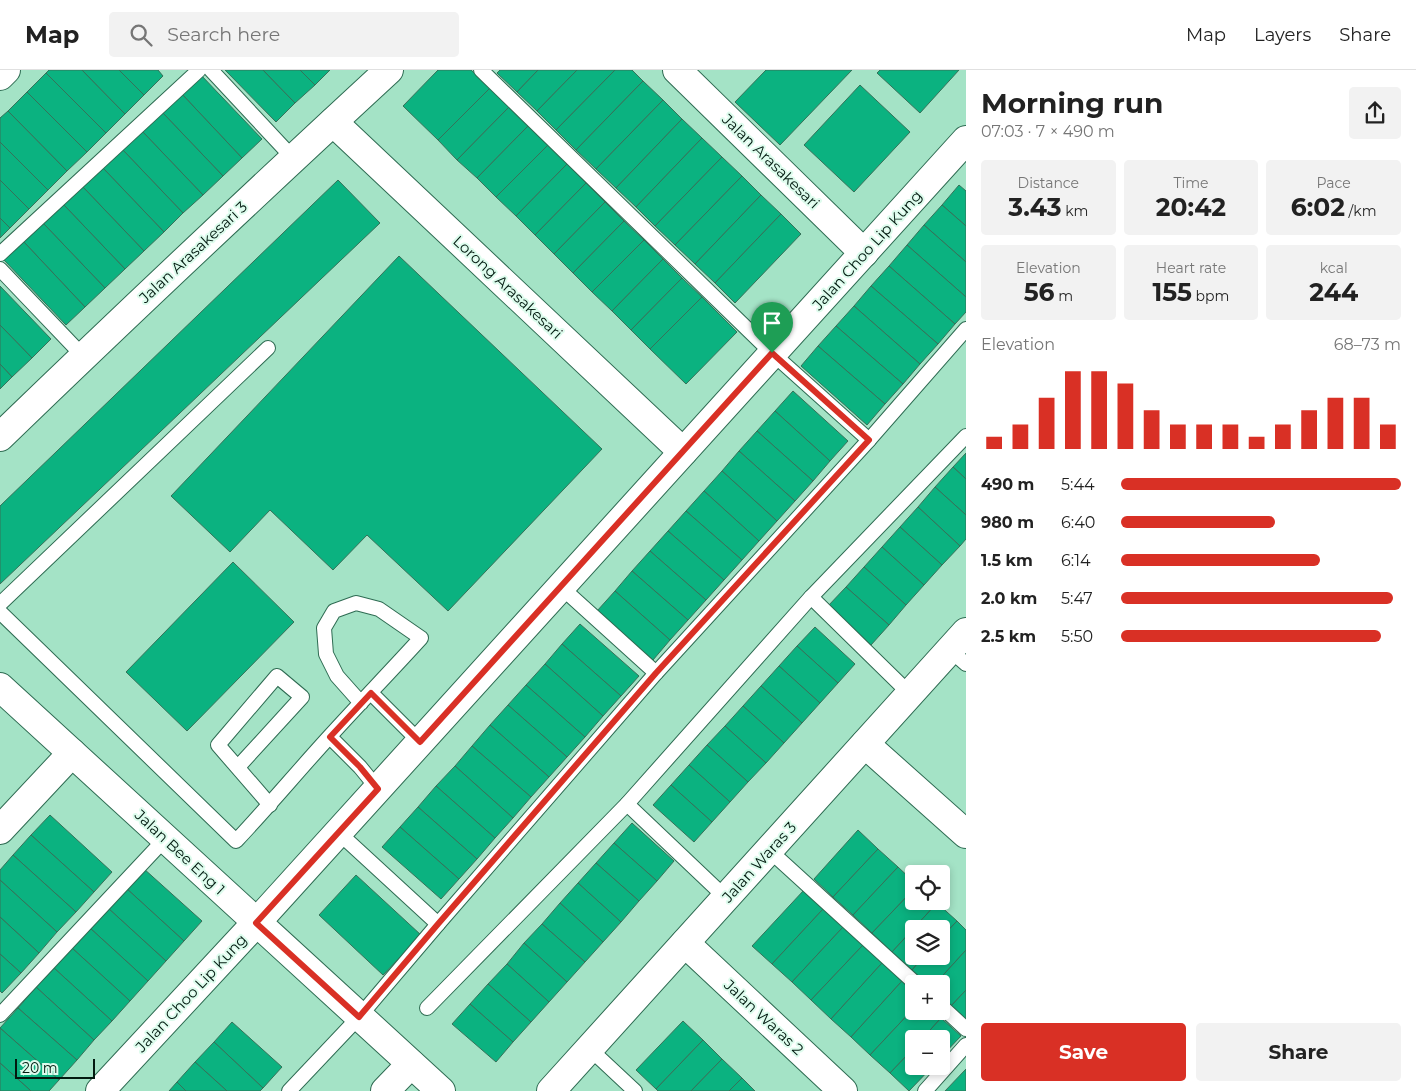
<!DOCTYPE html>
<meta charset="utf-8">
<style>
body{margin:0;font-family:Montserrat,sans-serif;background:#f2f2f2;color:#222;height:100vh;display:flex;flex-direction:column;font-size:19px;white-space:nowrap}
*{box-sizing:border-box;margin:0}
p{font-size:16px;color:#767676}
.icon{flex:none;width:28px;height:28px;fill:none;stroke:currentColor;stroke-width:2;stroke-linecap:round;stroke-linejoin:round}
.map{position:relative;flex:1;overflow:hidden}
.panel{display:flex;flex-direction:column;background:#fff;width:450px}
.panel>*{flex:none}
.tools{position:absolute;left:905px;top:795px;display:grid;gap:10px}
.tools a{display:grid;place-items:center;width:45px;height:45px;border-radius:5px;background:#fff;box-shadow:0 2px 8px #0003;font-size:25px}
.scale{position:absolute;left:15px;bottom:12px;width:80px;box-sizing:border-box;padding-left:5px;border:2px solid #021a10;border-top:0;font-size:14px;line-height:18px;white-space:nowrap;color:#021a10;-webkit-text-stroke:4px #ddfced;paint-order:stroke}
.pin{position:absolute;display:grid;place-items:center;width:42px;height:42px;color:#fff;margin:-51px -21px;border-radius:50% 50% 50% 0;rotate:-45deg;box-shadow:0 0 5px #0007}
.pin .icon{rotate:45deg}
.round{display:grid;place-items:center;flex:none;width:52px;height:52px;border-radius:5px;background:#f2f2f2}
.headline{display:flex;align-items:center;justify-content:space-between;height:85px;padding:0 15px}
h1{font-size:28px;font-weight:700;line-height:38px}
.stats{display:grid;grid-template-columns:repeat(3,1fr);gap:8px;height:85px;padding:5px 15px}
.stats div{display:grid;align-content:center;border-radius:5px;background:#f2f2f2;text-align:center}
.stats b{font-size:25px;font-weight:700}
.stats small{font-size:14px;font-weight:400}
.stats p{font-size:14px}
.chart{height:140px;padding:10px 15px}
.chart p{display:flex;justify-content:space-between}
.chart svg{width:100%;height:90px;margin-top:5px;stroke:#d93025;stroke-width:6}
.action{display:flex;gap:10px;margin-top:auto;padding:10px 15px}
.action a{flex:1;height:58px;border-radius:5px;background:#d93025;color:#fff;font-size:20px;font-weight:700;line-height:58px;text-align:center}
.action a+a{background:#f2f2f2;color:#222}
ul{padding:0 15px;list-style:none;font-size:16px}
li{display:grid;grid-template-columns:80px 60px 1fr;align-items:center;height:38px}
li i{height:12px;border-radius:6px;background:#d93025}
header{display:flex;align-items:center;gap:30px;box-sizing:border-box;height:70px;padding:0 25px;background:#fff;border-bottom:1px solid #e0e0e0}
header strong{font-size:24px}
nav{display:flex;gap:28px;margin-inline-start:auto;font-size:18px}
.search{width:350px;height:45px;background:#f2f2f2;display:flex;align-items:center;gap:12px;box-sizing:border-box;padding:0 18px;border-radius:5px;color:#767676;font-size:19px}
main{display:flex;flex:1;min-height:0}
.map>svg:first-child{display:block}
.building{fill:#0bb280;stroke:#367259}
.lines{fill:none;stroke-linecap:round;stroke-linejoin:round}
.service-casing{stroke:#2e6b52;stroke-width:16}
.minor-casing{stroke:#2e6b52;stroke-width:30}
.service{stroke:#fff;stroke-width:14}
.minor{stroke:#fff;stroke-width:28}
.route-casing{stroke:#fff;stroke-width:10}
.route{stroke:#d93025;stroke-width:6}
.labels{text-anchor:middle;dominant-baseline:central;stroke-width:4;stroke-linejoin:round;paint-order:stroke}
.street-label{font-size:15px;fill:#021a10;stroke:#ddfced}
</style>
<header>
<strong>Map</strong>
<div class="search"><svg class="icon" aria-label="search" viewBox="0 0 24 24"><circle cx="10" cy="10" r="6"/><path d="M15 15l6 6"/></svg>Search here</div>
<nav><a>Map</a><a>Layers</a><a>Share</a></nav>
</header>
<main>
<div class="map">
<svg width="966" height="1021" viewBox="0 0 966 1021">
<rect width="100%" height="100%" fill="#a4e3c6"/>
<g class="building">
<polygon points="49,0 82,0 125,44 106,63 46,3"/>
<polygon points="82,0 119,0 144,25 125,44"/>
<polygon points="119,0 158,0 163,6 144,25"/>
<polygon points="225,0 263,0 295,33 276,52"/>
<polygon points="263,0 300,0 315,15 295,33"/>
<polygon points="300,0 330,0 315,15"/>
<polygon points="438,0 471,0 490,18 438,70 403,36"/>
<polygon points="500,0 538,0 517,22 497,3"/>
<polygon points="538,0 577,0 537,41 517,22"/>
<polygon points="577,0 615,0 556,60 537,41"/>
<polygon points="615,0 632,0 643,11 576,80 556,60"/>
<polygon points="766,0 852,0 780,75 735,32"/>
<polygon points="880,0 959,0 920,43 877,3"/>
<polygon points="46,3 106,63 87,82 27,22"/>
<polygon points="200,4 262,69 242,88 180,22"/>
<polygon points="643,11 663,30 596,99 576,80"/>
<polygon points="860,15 910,62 854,122 804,75"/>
<polygon points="490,18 509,37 457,90 438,70"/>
<polygon points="27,22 87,82 67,101 8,41"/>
<polygon points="180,22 242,88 223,106 161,41"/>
<polygon points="663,30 682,49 616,118 596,99"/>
<polygon points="509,37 528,56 477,108 457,90"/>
<polygon points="8,41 67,101 48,120 0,72 0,48"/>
<polygon points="161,41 223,106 203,125 141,60"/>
<polygon points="682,49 702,68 636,137 616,118"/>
<polygon points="528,56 548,75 496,127 477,108"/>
<polygon points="141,60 203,125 183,143 121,78"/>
<polygon points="702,68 722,87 655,156 636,137"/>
<polygon points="0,72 48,120 29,139 0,110"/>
<polygon points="548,75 567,94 516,146 496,127"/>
<polygon points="121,78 183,143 164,162 102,97"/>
<polygon points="722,87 742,106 675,175 655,156"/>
<polygon points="567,94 586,113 535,165 516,146"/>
<polygon points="102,97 164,162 144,181 82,116"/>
<polygon points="742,106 761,125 695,194 675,175"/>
<polygon points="0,110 29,139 10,158 0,148"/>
<polygon points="338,110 380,153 0,514 0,436"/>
<polygon points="586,113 605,132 554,184 535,165"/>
<polygon points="959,115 966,121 966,156 942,135"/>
<polygon points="82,116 144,181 125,199 63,134"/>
<polygon points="761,125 781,144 715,213 695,194"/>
<polygon points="605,132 624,151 573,203 554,184"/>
<polygon points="63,134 125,199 105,218 43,153"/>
<polygon points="942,135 966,156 966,192 924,155"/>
<polygon points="781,144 801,164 735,233 715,213"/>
<polygon points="0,148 10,158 0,168"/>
<polygon points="624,151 644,170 592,222 573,203"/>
<polygon points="43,153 105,218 85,237 23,171"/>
<polygon points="924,155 966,192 966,227 907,175"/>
<polygon points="644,170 663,189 612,241 592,222"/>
<polygon points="23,171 85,237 66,255 4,190"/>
<polygon points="907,175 966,227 966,242 955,254 889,196"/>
<polygon points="399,186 602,379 448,541 367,465 333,500 270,440 230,482 171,426"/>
<polygon points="663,189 682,208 631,260 612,241"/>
<polygon points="889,196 955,254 938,274 871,216"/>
<polygon points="682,208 702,227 650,279 631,260"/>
<polygon points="0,216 51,269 32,288 0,255"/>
<polygon points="871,216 938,274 920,294 854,236"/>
<polygon points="702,227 737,262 686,314 650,279"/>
<polygon points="854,236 920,294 903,314 836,256"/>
<polygon points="0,255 32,288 12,307 0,294"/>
<polygon points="836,256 903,314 885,334 818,276"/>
<polygon points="818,276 885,334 867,355 801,296"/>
<polygon points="0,294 12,307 0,319"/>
<polygon points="793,321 848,371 830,391 775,341"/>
<polygon points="775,341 830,391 813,411 757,361"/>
<polygon points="757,361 813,411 795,431 739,381"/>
<polygon points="739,381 795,431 777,451 722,401"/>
<polygon points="966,383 966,409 953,397"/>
<polygon points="953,397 966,409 966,445 935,417"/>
<polygon points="722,401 777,451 759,471 704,421"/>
<polygon points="935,417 966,445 966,469 960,476 918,437"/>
<polygon points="704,421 759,471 742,490 686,441"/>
<polygon points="918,437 960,476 942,495 900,457"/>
<polygon points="686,441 742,490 724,510 668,461"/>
<polygon points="900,457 942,495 924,515 882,477"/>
<polygon points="668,461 724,510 706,530 650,481"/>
<polygon points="882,477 924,515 906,535 864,497"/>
<polygon points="650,481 706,530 688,550 632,501"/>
<polygon points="233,492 294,552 187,661 126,602"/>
<polygon points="864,497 906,535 889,555 846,517"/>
<polygon points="632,501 688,550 670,570 615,521"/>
<polygon points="846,517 889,555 871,575 828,536"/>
<polygon points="615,521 670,570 653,590 597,541"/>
<polygon points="580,554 639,606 621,626 562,574"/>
<polygon points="815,557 855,594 838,613 797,576"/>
<polygon points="562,574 621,626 603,646 545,594"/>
<polygon points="797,576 838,613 820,633 779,596"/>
<polygon points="545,594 603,646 585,667 526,615"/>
<polygon points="779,596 820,633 802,653 761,616"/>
<polygon points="526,615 585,667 567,687 508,635"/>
<polygon points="761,616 802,653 784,673 743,636"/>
<polygon points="508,635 567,687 549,707 490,655"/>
<polygon points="743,636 784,673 766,693 725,656"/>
<polygon points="490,655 549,707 531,727 472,676"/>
<polygon points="725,656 766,693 748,712 707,675"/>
<polygon points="707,675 748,712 730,732 689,695"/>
<polygon points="472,676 531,727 513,748 455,696"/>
<polygon points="689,695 730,732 712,752 671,715"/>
<polygon points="455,696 513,748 495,768 436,716"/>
<polygon points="671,715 712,752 694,772 653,735"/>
<polygon points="436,716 495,768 477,789 418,737"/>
<polygon points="418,737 477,789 459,809 400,757"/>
<polygon points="50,745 112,802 94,822 31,765"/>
<polygon points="632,753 674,791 657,811 614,773"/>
<polygon points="400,757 459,809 441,829 382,777"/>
<polygon points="858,760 878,779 833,827 814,809"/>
<polygon points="31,765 94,822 76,842 13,785"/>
<polygon points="614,773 657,811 639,831 596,793"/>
<polygon points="878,779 898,797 853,845 833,827"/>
<polygon points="13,785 76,842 57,862 0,810 0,800"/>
<polygon points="596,793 639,831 621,852 578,813"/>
<polygon points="898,797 914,812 914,819 872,863 853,845"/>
<polygon points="143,798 202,851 184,871 126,818"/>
<polygon points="356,805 421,865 383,905 319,845"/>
<polygon points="0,810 57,862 39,883 0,847"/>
<polygon points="578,813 621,852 603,872 560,833"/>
<polygon points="126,818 184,871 166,891 108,838"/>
<polygon points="914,819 914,831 935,831 937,833 892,882 872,863"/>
<polygon points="804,820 824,838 772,894 752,876"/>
<polygon points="560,833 603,872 585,892 542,854"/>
<polygon points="937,833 957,851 941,868 941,859 914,859 914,886 924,886 912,900 892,882"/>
<polygon points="108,838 166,891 148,911 90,858"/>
<polygon points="824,838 843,857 792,912 772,894"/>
<polygon points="0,847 39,883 21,903 0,884"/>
<polygon points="957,851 966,860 966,880 935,914 927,914 912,900 924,886 941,886 941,868"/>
<polygon points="542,854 585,892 567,912 524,873"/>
<polygon points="843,857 863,875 811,930 792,912"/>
<polygon points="90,858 148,911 130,931 72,878"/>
<polygon points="524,873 567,912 549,932 507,894"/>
<polygon points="863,875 882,893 831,949 811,930"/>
<polygon points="72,878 130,931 112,951 54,898"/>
<polygon points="966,880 966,920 951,936 941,927 941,914 935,914"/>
<polygon points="0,884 21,903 2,923 0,921"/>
<polygon points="882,893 902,911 851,967 831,949"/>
<polygon points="507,894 549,932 531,952 488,914"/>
<polygon points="54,898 112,951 94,970 36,917"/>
<polygon points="902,911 914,922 914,938 870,985 851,967"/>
<polygon points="488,914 531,952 513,972 470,934"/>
<polygon points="36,917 94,970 77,990 18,938"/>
<polygon points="966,920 966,950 951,936"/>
<polygon points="470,934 513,972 496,992 452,954"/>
<polygon points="18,938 77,990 59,1010 0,958"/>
<polygon points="914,938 914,941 934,941 941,948 922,969 914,969 914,978 890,1003 870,985"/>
<polygon points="941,948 961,966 941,987 941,969 922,969"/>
<polygon points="683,951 703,970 656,1019 636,1000"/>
<polygon points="232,952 282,997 263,1018 214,972"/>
<polygon points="0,958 59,1010 49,1021 31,1021 0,993"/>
<polygon points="703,970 722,989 691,1021 658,1021 656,1019"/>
<polygon points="214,972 263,1018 260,1021 227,1021 195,992"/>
<polygon points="914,978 914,996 933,996 909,1021 890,1003"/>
<polygon points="722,989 742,1008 729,1021 691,1021"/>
<polygon points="195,992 227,1021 186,1021 177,1012"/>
<polygon points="0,993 31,1021 0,1021"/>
<polygon points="966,999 966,1021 945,1021"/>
<polygon points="742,1008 755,1021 729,1021"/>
<polygon points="177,1012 186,1021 169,1021"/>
</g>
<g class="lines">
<defs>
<g id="service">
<polyline points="211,0 293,88"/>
<polyline points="481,0 772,283 869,370"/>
<polyline points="0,184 199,0"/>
<polyline points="0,199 83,286"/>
<polyline points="561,517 656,603"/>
<polyline points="811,527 910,624"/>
<polyline points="0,534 268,278"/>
<path d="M0,542L236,771C268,737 298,701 330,666C360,633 391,601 421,568L379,539L356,533L334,541L324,558L326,584L337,606L361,633"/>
<polyline points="950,580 966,594"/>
<polyline points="371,623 420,672"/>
<polyline points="330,667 360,697 378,719"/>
<polyline points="238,697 302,627 277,606 218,675 270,735"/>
<polyline points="627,734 726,828"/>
<polyline points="338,762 438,854"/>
<polyline points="769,780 916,914"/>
<polyline points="941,936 966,959"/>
<polyline points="427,938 627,734 811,527 966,366"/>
<polyline points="0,945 165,769"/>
<polyline points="590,979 635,1021"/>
<polyline points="289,1021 359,947 438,854 656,603 869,370 966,259"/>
<polyline points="925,1021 966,975"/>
</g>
<g id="minor">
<polyline points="677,0 864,183"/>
<polyline points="0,6 6,0"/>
<polyline points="333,52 683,382"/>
<path d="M0,367C128,243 258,121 389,0"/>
<polyline points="0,617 441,1021"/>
<polyline points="865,674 966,764"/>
<polyline points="0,760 72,683"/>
<polyline points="685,873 843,1021"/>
<polyline points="100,1021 256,853 966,70"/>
<polyline points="385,1021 411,994"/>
<polyline points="551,1021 966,562"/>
</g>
</defs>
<use href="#service" class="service-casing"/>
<use href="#minor" class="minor-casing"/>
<use href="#service" class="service"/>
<use href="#minor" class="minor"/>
</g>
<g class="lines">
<defs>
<polygon id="route" points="772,283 869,370 656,603 438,854 359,947 256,853 378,719 360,697 330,667 371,623 420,672"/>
</defs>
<use href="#route" class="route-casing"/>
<use href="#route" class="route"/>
</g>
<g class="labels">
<g class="street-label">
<text transform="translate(771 91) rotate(44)">Jalan Arasakesari</text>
<text transform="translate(867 180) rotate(-48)">Jalan Choo Lip Kung</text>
<text transform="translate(193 182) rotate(-43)">Jalan Arasakesari 3</text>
<text transform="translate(508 217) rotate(43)">Lorong Arasakesari</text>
<text transform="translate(180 782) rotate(43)">Jalan Bee Eng 1</text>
<text transform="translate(759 792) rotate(-48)">Jalan Waras 3</text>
<text transform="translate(191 923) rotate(-47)">Jalan Choo Lip Kung</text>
<text transform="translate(764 947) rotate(43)">Jalan Waras 2</text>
</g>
</g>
</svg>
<div class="tools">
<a><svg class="icon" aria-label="locate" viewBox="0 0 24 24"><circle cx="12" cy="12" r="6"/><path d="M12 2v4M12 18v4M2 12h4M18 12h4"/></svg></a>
<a><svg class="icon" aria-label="layers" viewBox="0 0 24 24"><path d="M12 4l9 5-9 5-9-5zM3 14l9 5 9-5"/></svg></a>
<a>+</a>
<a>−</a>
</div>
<div class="scale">20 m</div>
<div class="pin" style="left:772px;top:283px;background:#1e9e55"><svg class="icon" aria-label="arrive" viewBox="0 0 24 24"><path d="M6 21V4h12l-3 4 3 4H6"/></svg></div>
</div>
<section class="panel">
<div class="headline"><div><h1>Morning run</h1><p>07:03 · 7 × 490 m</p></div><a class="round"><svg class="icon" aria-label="share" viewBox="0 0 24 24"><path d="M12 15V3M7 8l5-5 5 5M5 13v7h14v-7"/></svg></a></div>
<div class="stats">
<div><p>Distance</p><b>3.43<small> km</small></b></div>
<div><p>Time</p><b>20:42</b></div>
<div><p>Pace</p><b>6:02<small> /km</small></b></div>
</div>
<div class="stats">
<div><p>Elevation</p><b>56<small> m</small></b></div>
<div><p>Heart rate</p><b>155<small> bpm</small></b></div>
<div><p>kcal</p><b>244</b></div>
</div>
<div class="chart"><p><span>Elevation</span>68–73 m</p>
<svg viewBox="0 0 160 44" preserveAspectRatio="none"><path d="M5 44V38M15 44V32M25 44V19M35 44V6M45 44V6M55 44V12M65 44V25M75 44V32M85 44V32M95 44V32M105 44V38M115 44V32M125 44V25M135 44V19M145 44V19M155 44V32"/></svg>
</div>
<ul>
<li><b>490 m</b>5:44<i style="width:100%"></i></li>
<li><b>980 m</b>6:40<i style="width:55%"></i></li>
<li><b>1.5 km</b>6:14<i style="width:71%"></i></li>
<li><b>2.0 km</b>5:47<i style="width:97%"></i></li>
<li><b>2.5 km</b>5:50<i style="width:93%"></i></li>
</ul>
<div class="action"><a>Save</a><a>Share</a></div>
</section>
</main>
